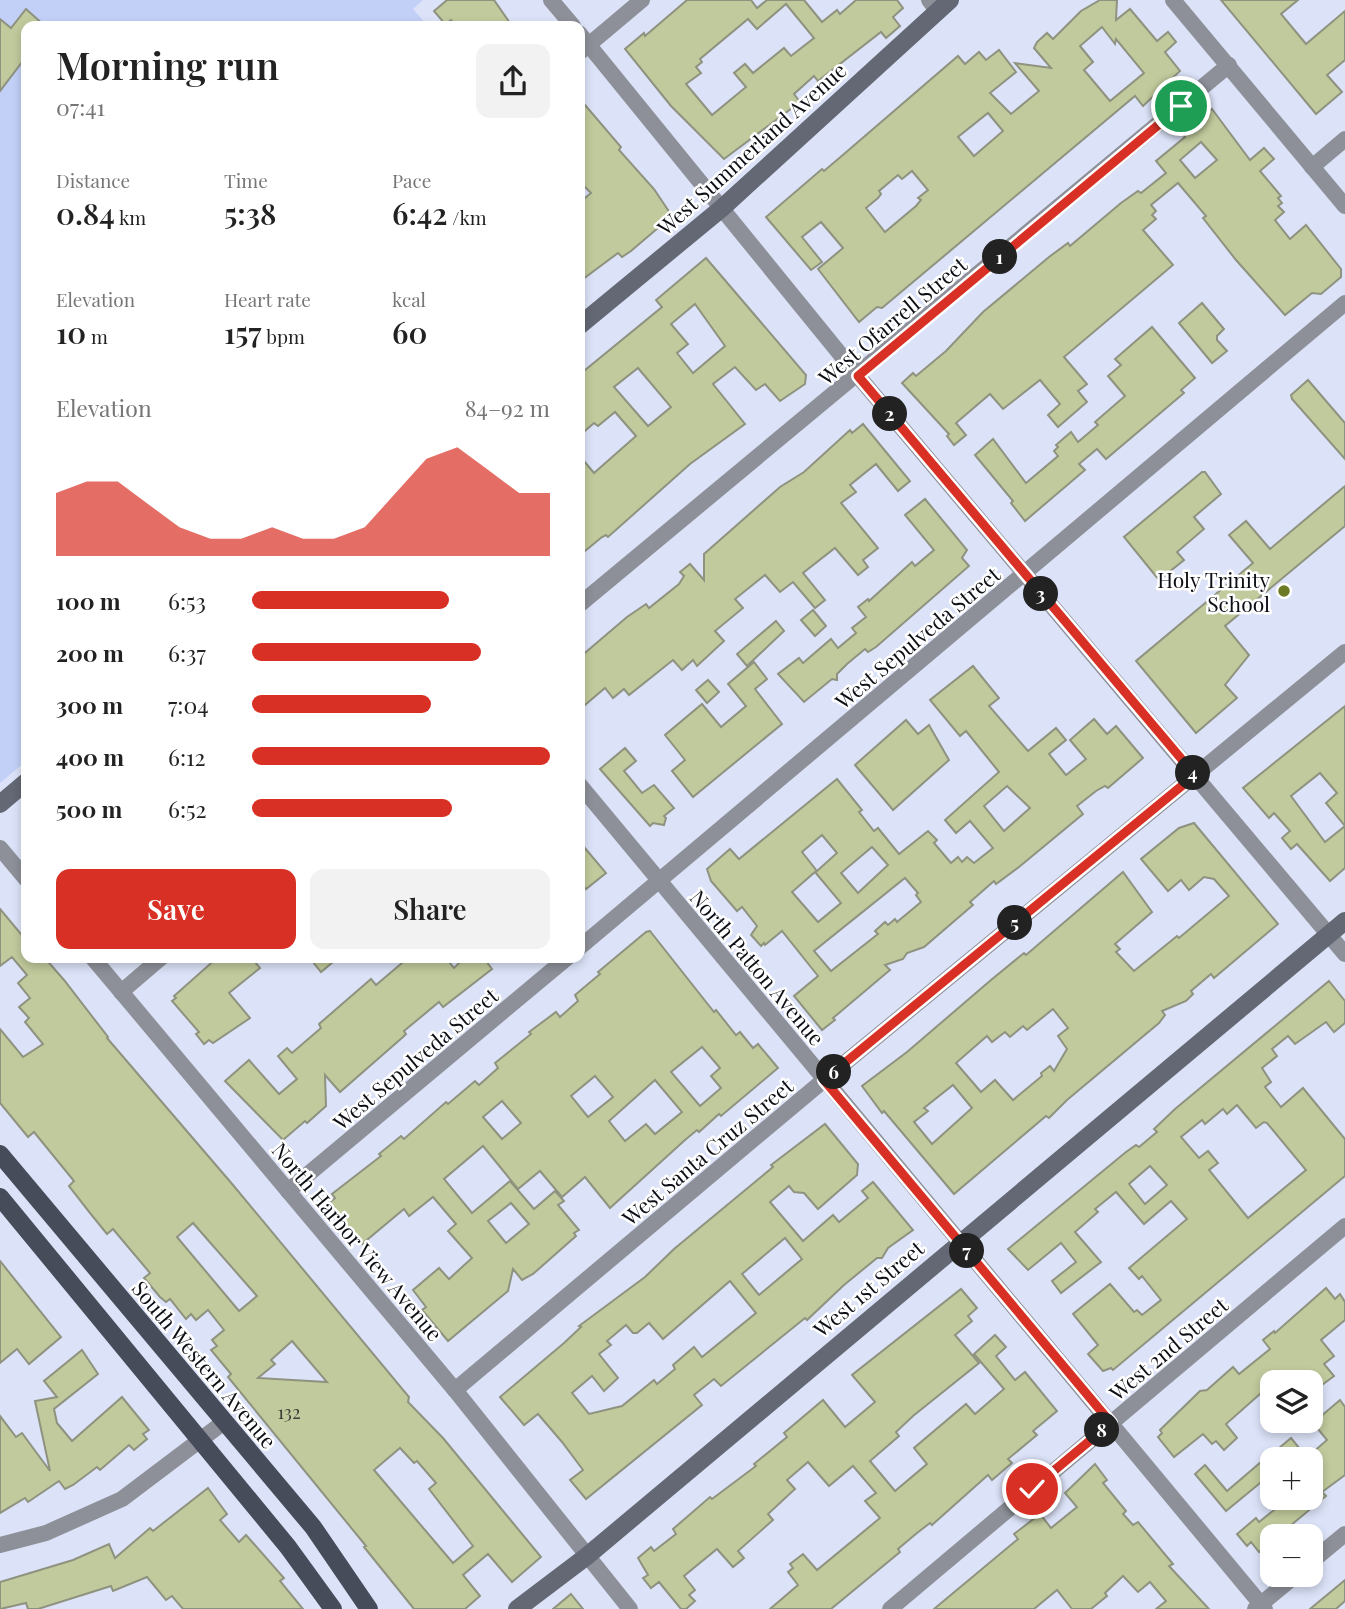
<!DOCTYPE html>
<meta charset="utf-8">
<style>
body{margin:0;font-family:"Playfair Display",serif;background:#f2f2f2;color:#222;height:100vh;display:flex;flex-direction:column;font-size:26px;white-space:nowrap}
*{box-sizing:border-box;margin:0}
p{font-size:23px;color:#767676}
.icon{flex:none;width:38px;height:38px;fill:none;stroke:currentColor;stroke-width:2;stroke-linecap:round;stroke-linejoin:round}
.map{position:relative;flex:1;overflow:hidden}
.side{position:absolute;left:21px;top:21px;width:564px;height:942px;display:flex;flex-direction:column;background:#fff;border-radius:14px;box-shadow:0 4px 10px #0003}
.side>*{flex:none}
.fabs{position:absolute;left:1260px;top:1370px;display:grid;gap:14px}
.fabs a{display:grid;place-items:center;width:63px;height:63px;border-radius:14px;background:#fff;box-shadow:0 4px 10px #0003;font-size:35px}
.pin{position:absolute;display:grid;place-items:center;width:60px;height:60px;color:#fff;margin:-30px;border:4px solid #fff;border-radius:50%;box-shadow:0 2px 7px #0007}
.km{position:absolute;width:35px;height:35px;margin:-18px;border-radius:50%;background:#222;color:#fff;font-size:19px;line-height:35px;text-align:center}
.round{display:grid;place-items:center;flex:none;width:74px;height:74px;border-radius:14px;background:#f2f2f2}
.headline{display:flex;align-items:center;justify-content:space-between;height:119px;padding:0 35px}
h1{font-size:38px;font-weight:600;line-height:52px}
.metrics{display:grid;grid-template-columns:repeat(3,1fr);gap:10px;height:119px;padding:7px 35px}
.metrics div{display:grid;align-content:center}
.metrics b{font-size:30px;font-weight:600}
.metrics small{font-size:19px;font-weight:400}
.metrics p{font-size:19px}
.chart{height:196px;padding:14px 35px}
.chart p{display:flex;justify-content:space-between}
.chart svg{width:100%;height:126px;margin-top:7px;fill:#d93025;opacity:.7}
.button{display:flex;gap:14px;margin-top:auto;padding:14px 35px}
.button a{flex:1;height:80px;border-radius:14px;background:#d93025;color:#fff;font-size:28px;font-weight:600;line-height:80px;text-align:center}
.button a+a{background:#f2f2f2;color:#222}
ul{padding:0 35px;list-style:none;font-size:23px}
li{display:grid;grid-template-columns:112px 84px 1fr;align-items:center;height:52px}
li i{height:18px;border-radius:9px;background:#d93025}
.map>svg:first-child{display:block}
.green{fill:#c2d0f8}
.building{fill:#c0ca9c;stroke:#8e927f;stroke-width:2;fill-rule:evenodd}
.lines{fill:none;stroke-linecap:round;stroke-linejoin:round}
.street{stroke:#8d9098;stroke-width:16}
.secondary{stroke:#636874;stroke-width:18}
.primary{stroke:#474c5a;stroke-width:18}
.route-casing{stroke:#fff;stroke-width:14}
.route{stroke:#d93025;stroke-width:9}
.poi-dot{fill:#6c7925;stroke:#fff;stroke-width:2.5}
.labels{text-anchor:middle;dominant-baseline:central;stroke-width:5;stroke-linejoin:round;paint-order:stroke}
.number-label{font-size:18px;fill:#393d37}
.street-label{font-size:21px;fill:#0c0e15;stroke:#fff}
.poi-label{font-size:21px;fill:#0c0e15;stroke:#fff;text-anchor:end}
</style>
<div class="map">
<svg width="1345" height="1609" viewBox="0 0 1345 1609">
<rect width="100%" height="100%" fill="#dce3f8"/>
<polygon class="green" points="0,0 423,0 413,9 428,26 26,26 26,761 0,783"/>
<g class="building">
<polygon points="447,0 494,0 512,26 457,26 451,20 445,24 434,11"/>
<path d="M687,0H751L757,8L767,0H804L822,22L837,10L840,14L856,0H897L903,8L893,17L900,26L886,38L881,32L818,81L814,76L794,94L800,102L724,159L671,106L625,49L644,33L645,36ZM786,4L814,38L791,56L784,48L753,73L745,64L734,73L746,87L712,115L686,84L701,73L696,67L702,62L700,59L748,19L757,29Z"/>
<path d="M1100,0H1117L1116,20L1130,9L1157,41L1168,32L1176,42L1165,52L1180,71L1143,106L1135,96L882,308L877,307L859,322L818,269L843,248L821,222L802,237L822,262L811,270L766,217L822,169L824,171L844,154L958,56L965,64L979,52L986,60L999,50L1016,72L990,93L1011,114L1039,91L1015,63L1051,68L1034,48L1037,42L1047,33L1053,39L1081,11ZM1102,27L1115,44L1116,39L1144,73L1110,101L1084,70L1093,62L1080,46ZM988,113L1003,131L974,156L958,137ZM912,171L928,190L918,198L921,200L916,206L885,232L866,208L878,198L881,194L879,191L898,175L902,179Z"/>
<polygon points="1221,0 1298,0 1281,14 1306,44 1345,11 1345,60 1327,75 1342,92 1316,114"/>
<polygon points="26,9 45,26 26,26 26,57 0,91 0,19 11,28"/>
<polygon points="579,98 621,147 619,150 654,189 672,216 631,251 622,257 618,253 579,282 579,203 591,193 579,181"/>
<path d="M1212,109L1250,160L1264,148L1274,159L1260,171L1281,196L1278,198L1282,203L1278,206L1284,212L1275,220L1290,239L1306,225L1341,269V277L1321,294L1312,293L1285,315L1236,260L1203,218L1206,216L1178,183L1151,205L1156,211L1152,215L1156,219L1143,230L1173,265L1064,357L1087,384L1078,391L1087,402L1058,427L1048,415L1060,404L1040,380L1003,409L990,394L956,423L966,435L954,445L947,436L949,434L902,383L913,373L916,376L946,351L983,312L1049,257L1068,243L1070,246L1121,203L1138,191L1141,193L1166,173L1156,161L1185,137L1182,133ZM1201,142L1217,160L1195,178L1180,160Z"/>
<path d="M706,258L806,375L805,384L780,401L765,384L756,390L735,367L713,384L745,424L690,464L608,537L606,535L602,537L579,556V455L594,473L636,436L615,412L598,426L594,423L579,436V375L662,307L656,300ZM695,304L725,346L693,373L677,353L688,344L671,324ZM638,368L671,407L648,426L614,387Z"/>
<polygon points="1202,303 1224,329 1217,336 1217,340 1227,351 1212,363 1179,323"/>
<polygon points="1152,327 1195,378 1181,390 1184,393 1106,459 1097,449 1079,464 1085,470 1025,521 1011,503 1013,501 975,455 993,439 1026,483 1058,456 1054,451 1058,447 1056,445 1071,432 1078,442 1098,425 1095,422 1125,396 1108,376 1121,365 1115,359"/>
<polygon points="1308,380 1345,423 1345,459 1292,399 1291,395"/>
<polygon points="863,424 910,481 898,491 876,464 850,485 856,492 841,503 878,548 863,560 868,567 858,575 835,548 803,573 825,600 815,608 793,582 780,592 765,575 735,599 743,608 715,631 724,641 697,666 693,660 682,670 673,660 629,695 624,689 613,698 605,688 579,710 579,658 627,617 646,604 649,608 679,584 684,576 680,572 690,564 704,580 704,554 780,487 804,472 850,430 852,433"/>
<polygon points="1202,472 1205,472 1221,494 1194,517 1204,529 1177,552 1184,560 1159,580 1124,537"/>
<polygon points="1345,486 1345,526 1225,626 1249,655 1225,685 1237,698 1196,733 1136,661 1253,563 1229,535 1246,521 1270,549"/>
<polygon points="925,499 967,550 962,558 969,566 876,647 868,652 865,649 847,664 837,674 837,680 832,679 804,702 778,674 799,658 803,663 831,639 838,648 856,633 852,628 866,617 858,607 868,599 869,601 912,562 915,566 934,550 905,515"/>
<polygon points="813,610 826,626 815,636 801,620"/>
<polygon points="776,621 784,631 747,666 737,654"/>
<polygon points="754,662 767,679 755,689 782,724 693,797 672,771 685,760 665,735 702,704 721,727 746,706 728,684"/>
<path d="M973,666L999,698L989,706L1028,751L1056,728L1066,740L1049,754L1066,775L1086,759L1070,740L1094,719L1107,734L1116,726L1143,758L1108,788L1105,786L1096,791L1077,806L1083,814L1019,867L996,884L994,881L970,902L973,905L924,947L907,953L903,959L885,965L890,970L833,1018L835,1020L822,1030L794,996L818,976L782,931L765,945L764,943L761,946L751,935L757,926L742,907L737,911L711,881L707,869L730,849L739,859L837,779L862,810L859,812L874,831L878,828L899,854L928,831L937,840L934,843L951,863L958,857L962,862L967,857L974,863L993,848L970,821L956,833L945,820L999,772L966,731L960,736L930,700ZM1007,786L1030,808L1004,831L984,806ZM822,835L837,853L817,871L802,852ZM872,847L888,865L858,893L841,873ZM815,872L841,903L818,922L792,892ZM905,878L918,893L916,895L921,902L897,922L895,919L888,925L885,922L875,931L878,934L831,971L814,951Z"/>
<polygon points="708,680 719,692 707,703 696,690"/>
<polygon points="1345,706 1345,826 1326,803 1337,793 1320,773 1291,796 1325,842 1345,826 1345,868 1330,881 1297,844 1291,849 1282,838 1290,831 1274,813 1269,818 1243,788"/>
<polygon points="906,720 918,734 929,725 949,760 893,810 855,765"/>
<polygon points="625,748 636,761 624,771 642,793 654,785 674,808 664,816 666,818 664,825 653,823 650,826 600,769"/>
<path d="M1194,823L1278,924L1214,978L1211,974L1191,991L1193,994L1186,1001L1162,1011L1165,1015L1159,1023L1067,1100L1049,1118L1046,1116L954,1194L884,1111L882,1113L862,1086L907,1052L991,980L1024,953L1026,955L1123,872L1152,912L1115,944L1120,949L1116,952L1134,971L1177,936L1179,938L1229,896L1214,879L1204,877L1189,890L1181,880L1168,891L1141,859L1179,828ZM1053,1009L1068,1028L1058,1036L1067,1049L1054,1071L1050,1066L1041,1073L1042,1076L1013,1100L995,1080L981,1092L956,1063L987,1036L992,1042L1005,1032L1010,1037L1023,1026L1027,1030ZM953,1085L972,1108L932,1144L914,1122L928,1111L924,1108Z"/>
<polygon points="579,841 606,873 586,889 579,881"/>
<path d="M0,909L26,940V957H44L64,980L108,1037L107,1038L233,1185L409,1397L408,1402L443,1438L541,1557L512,1582L488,1554L463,1575L480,1596L465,1609H414L364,1547L366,1546L228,1377L231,1374L211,1350L217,1346L212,1340L224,1330L208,1310L196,1320L191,1314L186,1319L170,1299L166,1302L160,1297L144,1278L150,1273L113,1229L107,1234L90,1213L69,1186L74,1181L34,1132L28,1137L0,1103V1029L23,1057L43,1044L25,1022L29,1018L19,1007L30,998L18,983L27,975L12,957L0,966ZM193,1223L257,1296L239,1311L177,1237ZM292,1341L327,1382L258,1378L275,1364L271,1360ZM400,1448L414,1463L417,1461L436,1483L429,1489L473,1546L453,1563L374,1470Z"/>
<path d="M650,931L714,1012L716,1010L736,1035L740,1032L753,1048L758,1044L778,1068L721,1116L719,1114L699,1132L697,1130L685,1140L610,1208L585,1177L562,1197L540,1171L518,1189L483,1146L444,1179L472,1213L510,1181L534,1209L555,1191L564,1201L558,1205L579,1230L574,1233L576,1236L533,1274L522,1280L513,1269L508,1291L448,1341L422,1310L426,1307L413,1290L439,1268L449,1279L472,1258L448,1231L456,1224L433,1197L409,1216L404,1209L362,1244L328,1204L335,1198L332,1194L381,1156L379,1154L401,1136L404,1139L446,1102L448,1104L475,1081L479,1085L498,1068L495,1063L531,1034L529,1032L556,1012L560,1017L578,1001L575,995L600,974L598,972L646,932ZM702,1047L720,1068L711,1076L721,1088L700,1106L671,1072ZM595,1076L613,1097L588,1117L571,1096ZM655,1080L682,1112L655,1134L646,1124L625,1141L609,1121ZM502,1101L521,1123L502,1139L483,1117ZM511,1203L529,1224L506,1243L488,1221Z"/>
<polygon points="218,957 251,957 260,968 229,993 250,1018 213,1043 209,1040 204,1044 196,1034 199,1032 172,1001 176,998 174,996"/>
<polygon points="309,957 339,957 321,972"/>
<polygon points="409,957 445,957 454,968 465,957 483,957 492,969 443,1007 439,1002 404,1031 406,1034 403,1037 340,1092 325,1075 326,1106 307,1123 305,1121 283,1140 225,1081 249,1060 279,1094 297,1079 278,1056 287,1048 292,1053 321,1028 319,1024 371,979 376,985"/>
<path d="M1329,981L1345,1001V1023L1334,1032L1326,1022L1295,1044L1288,1036L1272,1049L1277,1056L1262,1068L1271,1082L1265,1087L1281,1107L1303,1088L1345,1139V1176L1113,1370L1111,1368L1103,1371L1088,1354L1098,1345L1073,1314L1110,1284L1134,1312L1137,1310L1142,1315L1161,1300L1142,1276L1139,1279L1129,1268L1187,1219L1171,1201L1144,1224L1116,1192L1095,1209L1098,1212L1075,1232L1101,1262L1061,1293L1052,1281L1076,1262L1061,1243L1028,1270L1008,1249L1126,1152L1136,1145L1139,1147L1157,1132L1154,1129L1175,1109ZM1237,1105L1256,1128L1264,1122L1267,1123L1306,1170L1248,1218L1209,1170L1218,1163L1208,1151L1199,1158L1181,1137L1202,1120L1205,1124L1223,1109L1227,1114ZM1150,1166L1167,1185L1145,1204L1129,1184Z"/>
<path d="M825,1124L858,1164L857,1175L818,1209L804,1193L794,1192L789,1186L770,1202L803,1241L833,1215L839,1222L868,1198L862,1191L873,1182L913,1230L888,1248L882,1258H877L844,1285L807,1320L805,1318L721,1386L714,1379L694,1395L702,1405L586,1499L570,1480L583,1470L562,1442L538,1414L524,1425L500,1397L564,1343L581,1327L579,1326L645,1277L674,1249L773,1167L771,1165ZM785,1238L802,1259L759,1295L742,1274ZM730,1281L756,1313L702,1357L694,1347L673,1365L675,1369L657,1384L654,1380L622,1406L589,1414L572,1393L592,1376L604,1391L618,1378L599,1354L611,1345L607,1341L626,1325L633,1333H637L649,1323L663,1339Z"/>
<polygon points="0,1261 61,1337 29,1364 17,1349 0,1363"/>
<polygon points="1326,1288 1335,1299 1340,1294 1345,1302 1345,1320 1321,1340 1334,1356 1324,1364 1334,1376 1322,1385 1319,1382 1272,1382 1272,1395 1265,1400 1260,1394 1226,1424 1237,1438 1224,1450 1216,1441 1212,1444 1203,1434 1174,1457 1158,1437 1162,1433 1160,1430 1200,1391 1207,1390 1233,1367 1239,1374 1270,1349 1263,1340 1274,1331 1275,1333"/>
<polygon points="961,1289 977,1308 968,1316 972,1321 955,1335 979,1363 913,1416 896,1432 899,1436 870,1461 895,1491 927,1464 914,1448 966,1404 975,1414 1004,1389 974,1354 995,1335 1006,1347 996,1356 1015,1380 1025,1372 1057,1411 1033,1431 1037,1435 1008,1459 1012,1463 992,1480 988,1475 932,1525 930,1523 917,1533 898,1549 900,1552 831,1609 770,1609 798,1585 788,1572 793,1568 790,1564 803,1554 817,1570 880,1518 865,1501 876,1493 853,1466 829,1486 808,1462 787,1480 795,1489 768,1514 773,1520 738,1551 744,1558 733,1567 717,1549 684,1576 695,1590 689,1595 695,1601 686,1609 681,1609 659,1582 651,1588 643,1578 648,1575 638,1558 651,1547 654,1551 676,1534 673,1529 710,1497 712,1499 756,1466 754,1464 787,1437 784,1433 823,1400 845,1427 875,1402 852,1375"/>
<polygon points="82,1350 98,1374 54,1409 57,1423 72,1441 122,1397 149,1430 143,1434 147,1439 134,1450 129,1445 100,1470 97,1467 73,1485 65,1489 59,1481 28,1502 25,1498 0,1513 0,1416 16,1437 22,1433 50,1471 35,1401 57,1397 44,1381"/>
<polygon points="1340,1400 1345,1407 1345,1475 1322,1492 1326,1496 1278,1536 1272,1536 1272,1541 1259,1552 1251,1542 1247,1546 1237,1534 1256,1518 1259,1522 1289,1498 1311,1498 1311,1454 1327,1440 1313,1423"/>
<polygon points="1291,1438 1309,1460 1265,1460 1285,1443"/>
<polygon points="1261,1462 1271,1474 1226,1511 1195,1474 1205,1465 1227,1491"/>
<polygon points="1095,1464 1107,1480 1103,1483 1126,1511 1123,1514 1133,1525 1138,1522 1173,1564 1169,1566 1209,1609 1156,1609 1166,1601 1150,1582 1138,1592 1123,1576 1105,1593 1107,1596 1091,1609 1072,1609 1057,1590 1034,1609 934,1609 1018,1539 1014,1534 1040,1514 1051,1528 1077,1507 1065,1493"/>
<polygon points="208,1488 227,1514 220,1520 239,1542 246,1535 284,1578 280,1581 303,1609 183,1609 172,1596 166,1600 147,1577 113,1591 111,1586 38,1609 28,1609 26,1603 0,1609 0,1582 73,1560 109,1544 115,1558 150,1528 153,1531"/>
<polygon points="1345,1580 1345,1601 1336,1609 1310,1609"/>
<polygon points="571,1594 583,1609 553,1609"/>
</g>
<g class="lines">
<g class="street">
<polyline points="551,0 573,26"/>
<polyline points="929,0 938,12"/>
<polyline points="1173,0 1345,206"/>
<polyline points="579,33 858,376 1345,954"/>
<polyline points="579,53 642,0"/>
<polyline points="1312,167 1345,139"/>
<polyline points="579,605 1229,65"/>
<polyline points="579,784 1265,1609"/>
<polyline points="0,848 26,879"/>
<polyline points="579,948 1345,303"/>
<polyline points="92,957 455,1390 630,1609"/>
<polyline points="121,992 162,957"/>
<polyline points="288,1191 568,957"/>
<polyline points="455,1390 824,1080 1345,652"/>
<polyline points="0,1545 46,1533 122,1499 224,1422"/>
<polyline points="1311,1562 1345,1534"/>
<polyline points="890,1609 1345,1226"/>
<polyline points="1255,1609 1296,1575"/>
</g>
<g class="secondary">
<polyline points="579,326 722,208 950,0"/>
<polyline points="0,804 26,782"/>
<polyline points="517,1609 587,1556 1345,921"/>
</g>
<g class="primary">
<polyline points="0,1154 313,1527 369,1609"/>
<polyline points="0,1197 288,1547 333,1609"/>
</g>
</g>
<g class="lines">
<defs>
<polyline id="route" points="1032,1489 1111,1423 824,1080 1195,775 858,376 1181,106"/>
</defs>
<use href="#route" class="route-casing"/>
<use href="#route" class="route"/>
</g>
<circle class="poi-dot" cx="1284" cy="591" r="7"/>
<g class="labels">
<g class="number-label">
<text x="289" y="1412">132</text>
</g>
<g class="street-label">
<text transform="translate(751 148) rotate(-42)">West Summerland Avenue</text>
<text transform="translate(892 320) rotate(-40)">West Ofarrell Street</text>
<text transform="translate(917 637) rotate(-40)">West Sepulveda Street</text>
<text transform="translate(758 967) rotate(50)">North Patton Avenue</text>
<text transform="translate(415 1058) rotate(-40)">West Sepulveda Street</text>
<text transform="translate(707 1151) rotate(-40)">West Santa Cruz Street</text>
<text transform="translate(358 1241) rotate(50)">North Harbor View Avenue</text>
<text transform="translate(868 1288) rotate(-40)">West 1st Street</text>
<text transform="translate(1168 1348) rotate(-40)">West 2nd Street</text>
<text transform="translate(205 1364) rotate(50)">South Western Avenue</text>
</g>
<g class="poi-label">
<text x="1270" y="579">Holy Trinity<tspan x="1270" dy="24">School</tspan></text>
</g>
</g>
</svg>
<div class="fabs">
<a><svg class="icon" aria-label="layers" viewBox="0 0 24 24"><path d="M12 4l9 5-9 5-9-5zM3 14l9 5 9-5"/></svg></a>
<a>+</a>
<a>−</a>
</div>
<div class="pin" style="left:1181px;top:106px;background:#1e9e55"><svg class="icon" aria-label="arrive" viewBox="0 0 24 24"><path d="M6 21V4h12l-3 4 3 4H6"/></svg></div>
<div class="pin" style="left:1032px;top:1489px;background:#d93025"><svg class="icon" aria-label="check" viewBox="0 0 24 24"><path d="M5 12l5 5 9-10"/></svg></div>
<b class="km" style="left:1000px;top:257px">1</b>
<b class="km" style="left:890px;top:414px">2</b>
<b class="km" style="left:1041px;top:594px">3</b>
<b class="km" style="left:1193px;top:773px">4</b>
<b class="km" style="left:1015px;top:923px">5</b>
<b class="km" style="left:834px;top:1072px">6</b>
<b class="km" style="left:967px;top:1251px">7</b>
<b class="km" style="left:1102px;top:1430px">8</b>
<section class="side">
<div class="headline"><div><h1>Morning run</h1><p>07:41</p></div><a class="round"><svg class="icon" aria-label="share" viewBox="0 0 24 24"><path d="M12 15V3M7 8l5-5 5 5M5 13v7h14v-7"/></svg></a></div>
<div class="metrics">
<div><p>Distance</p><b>0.84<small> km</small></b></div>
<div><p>Time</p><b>5:38</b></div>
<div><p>Pace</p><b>6:42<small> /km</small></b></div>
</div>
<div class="metrics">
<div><p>Elevation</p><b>10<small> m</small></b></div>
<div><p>Heart rate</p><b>157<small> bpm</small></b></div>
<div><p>kcal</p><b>60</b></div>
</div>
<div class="chart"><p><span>Elevation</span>84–92 m</p>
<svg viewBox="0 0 160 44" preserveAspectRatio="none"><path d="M0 44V22L10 18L20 18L30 26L40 34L50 38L60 38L70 34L80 38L90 38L100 34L110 22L120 10L130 6L140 14L150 22L160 22V44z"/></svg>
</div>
<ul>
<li><b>100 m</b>6:53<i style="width:66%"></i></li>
<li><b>200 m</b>6:37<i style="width:77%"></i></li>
<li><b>300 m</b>7:04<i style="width:60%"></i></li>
<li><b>400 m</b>6:12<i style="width:100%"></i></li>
<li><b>500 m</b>6:52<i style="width:67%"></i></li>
</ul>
<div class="button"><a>Save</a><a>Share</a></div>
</section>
</div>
